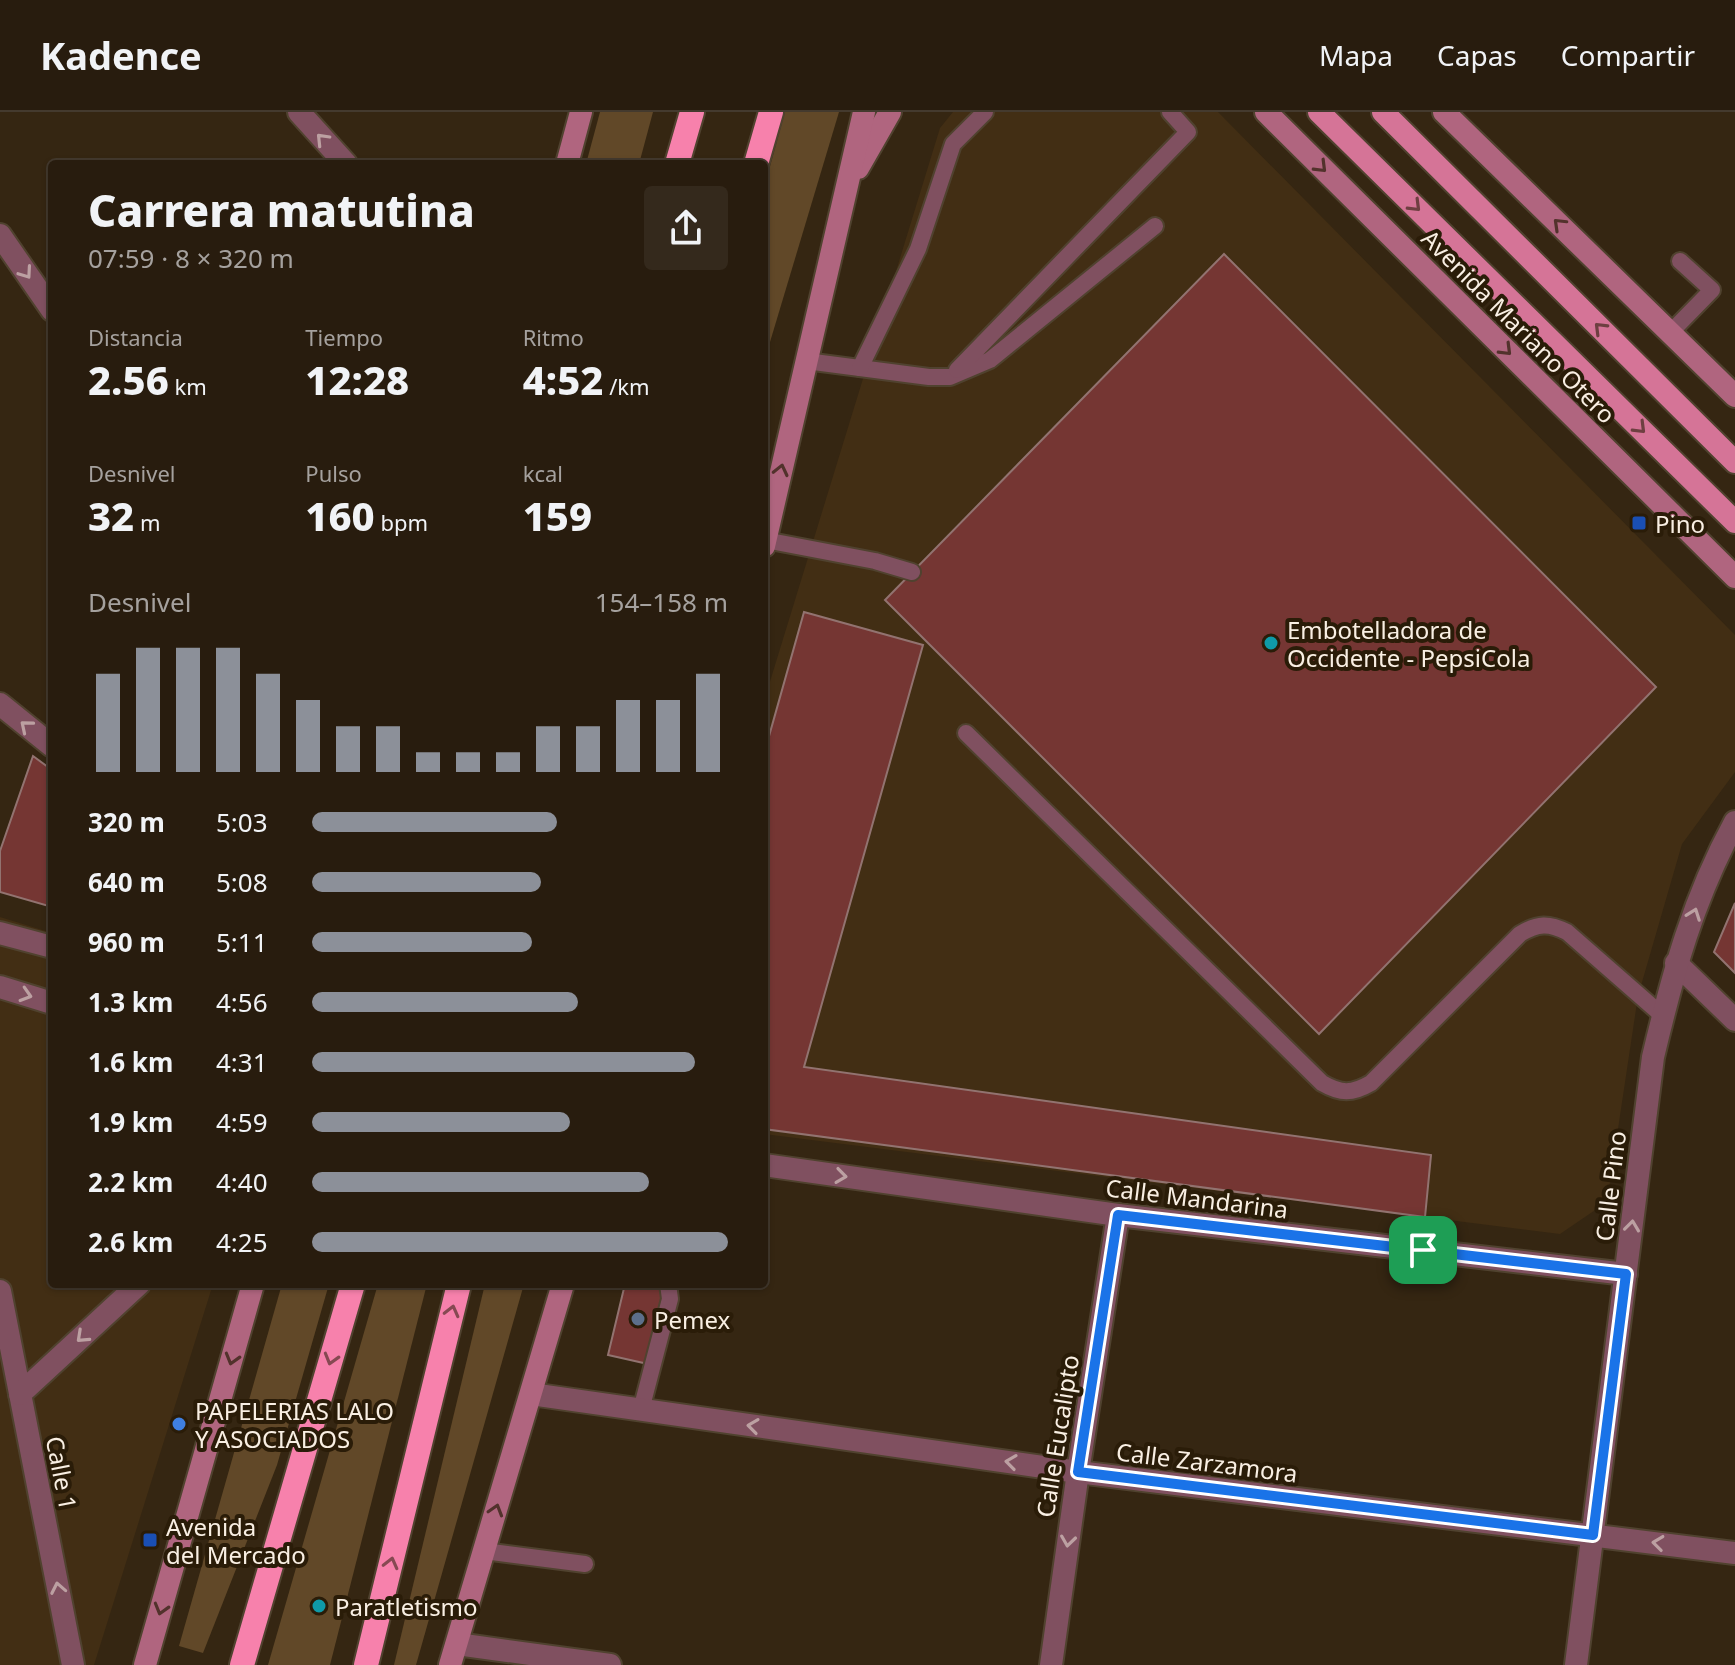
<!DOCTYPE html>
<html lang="es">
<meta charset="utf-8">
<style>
body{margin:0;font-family:"Noto Sans",sans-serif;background:#34291c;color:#f1f3f6;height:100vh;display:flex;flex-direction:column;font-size:30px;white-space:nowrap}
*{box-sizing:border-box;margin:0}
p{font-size:26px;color:#a5a19e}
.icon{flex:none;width:44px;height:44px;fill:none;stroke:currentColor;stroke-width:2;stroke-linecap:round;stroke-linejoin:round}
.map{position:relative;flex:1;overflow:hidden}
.panel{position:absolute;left:48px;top:48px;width:720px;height:1128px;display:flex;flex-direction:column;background:#281c0e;border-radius:8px;box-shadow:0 2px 6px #0004,0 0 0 2px #443a2e}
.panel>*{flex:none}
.pin{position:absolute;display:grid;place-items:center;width:68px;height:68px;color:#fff;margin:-34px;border-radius:16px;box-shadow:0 4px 12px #0006}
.round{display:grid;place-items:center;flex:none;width:84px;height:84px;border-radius:8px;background:#34291c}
.overview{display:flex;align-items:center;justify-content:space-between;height:136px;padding:0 40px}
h1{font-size:44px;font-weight:800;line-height:60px}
.figures{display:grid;grid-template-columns:repeat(3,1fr);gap:12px;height:136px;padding:8px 40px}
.figures div{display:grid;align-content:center}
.figures b{font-size:40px;font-weight:800}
.figures small{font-size:22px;font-weight:400}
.figures p{font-size:22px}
.chart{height:224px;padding:16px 40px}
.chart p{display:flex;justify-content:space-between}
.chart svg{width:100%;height:144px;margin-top:8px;stroke:#8c9099;stroke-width:6}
ul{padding:0 40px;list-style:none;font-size:26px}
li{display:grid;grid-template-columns:128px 96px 1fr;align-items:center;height:60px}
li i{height:20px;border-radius:10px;background:#8c9099}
header{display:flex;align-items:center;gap:48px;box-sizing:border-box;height:112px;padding:0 40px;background:#281c0e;border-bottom:2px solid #443a2e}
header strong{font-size:38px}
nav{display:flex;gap:44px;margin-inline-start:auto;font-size:28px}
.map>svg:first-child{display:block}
.built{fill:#422e14}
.green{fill:#614828}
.building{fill:#753633;stroke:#927370;stroke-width:2}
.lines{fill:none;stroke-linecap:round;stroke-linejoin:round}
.service-casing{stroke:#50422f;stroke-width:20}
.minor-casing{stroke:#50422f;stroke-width:26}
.secondary-casing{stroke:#50422f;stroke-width:26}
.primary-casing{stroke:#50422f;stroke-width:26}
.motorway-casing{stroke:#50422f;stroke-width:28}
.service{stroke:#805060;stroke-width:16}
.minor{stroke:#805060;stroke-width:22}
.secondary{stroke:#b0657f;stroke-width:22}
.primary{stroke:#d57497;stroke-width:22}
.motorway{stroke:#f781ac;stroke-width:24}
.oneway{stroke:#bca0a2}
.oneway2{stroke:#52322c}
.oneway3{stroke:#6e3f41}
.oneway4{stroke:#864952}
.route-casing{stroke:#fff;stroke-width:16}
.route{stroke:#1a73e8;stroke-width:10}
.transit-dot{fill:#1a4fb4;stroke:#2a1c08;stroke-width:3}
.culture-dot{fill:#0f9aa8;stroke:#2a1c08;stroke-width:3}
.service-dot{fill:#5c6f8a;stroke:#2a1c08;stroke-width:3}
.shop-dot{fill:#3f7fe0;stroke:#2a1c08;stroke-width:3}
.labels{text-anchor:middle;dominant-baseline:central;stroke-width:8;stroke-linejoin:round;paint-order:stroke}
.street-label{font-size:24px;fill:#f9efe3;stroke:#2a1c08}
.poi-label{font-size:24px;fill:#f9efe3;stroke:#2a1c08;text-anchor:start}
</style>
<header>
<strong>Kadence</strong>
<nav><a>Mapa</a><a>Capas</a><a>Compartir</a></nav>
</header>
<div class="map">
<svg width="1735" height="1553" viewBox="0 0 1735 1553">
<rect width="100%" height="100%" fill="#352612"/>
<g class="built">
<polygon points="953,0 1218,0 1735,523 1735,660 1682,732 1638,884 1607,1090 1560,1122 764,1022 764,589 940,16"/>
<polygon points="0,805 52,821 52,1172 213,1172 94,1553 0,1553"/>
</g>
<g class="green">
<polygon points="600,0 653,0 639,52 586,52"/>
<polygon points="785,0 839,0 764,250 764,76"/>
<polygon points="282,1172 329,1172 277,1353 203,1541 179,1534"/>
<polygon points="378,1172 427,1172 330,1553 268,1553"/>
<polygon points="485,1172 524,1172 416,1553 394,1553"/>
</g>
<g class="building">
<polygon points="1224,142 1656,575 1319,922 885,488"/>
<polygon points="804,500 923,533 804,955 1431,1043 1425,1105 764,1017 764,642"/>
<polygon points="33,644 52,658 52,795 0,780 0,739"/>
<polygon points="1735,791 1735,861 1714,840"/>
<polygon points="625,1172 667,1172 648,1252 608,1243"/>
</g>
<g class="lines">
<defs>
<g id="service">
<polyline points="1670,221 1712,178 1680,149"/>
<polyline points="806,249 929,265 950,265 990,248 1155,114"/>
<polyline points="860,256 918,137 953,32 985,0"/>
<polyline points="957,258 1188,20 1170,0"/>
<polyline points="765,428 875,449 912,460"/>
<path d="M966,621L1322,971C1341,982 1352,982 1371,971L1520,822C1538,811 1549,811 1567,820L1663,904"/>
<polyline points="641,1298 670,1187 668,1172"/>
<polyline points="484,1439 585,1452"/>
</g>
<g id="minor">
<polyline points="299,0 346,52"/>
<polyline points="0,123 52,198"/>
<polyline points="0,592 52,634"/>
<polyline points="0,821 52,835"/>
<polyline points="1676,851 1735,908"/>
<polyline points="0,875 52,891"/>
<polyline points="764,1053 1118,1103 1626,1162"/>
<polyline points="0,1179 73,1553"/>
<polyline points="20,1282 139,1172"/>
<polyline points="531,1282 1078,1360 1735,1441"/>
<polyline points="457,1532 610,1553"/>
<polyline points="1051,1553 1078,1360 1118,1103"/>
<path d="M1576,1553L1653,945C1673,861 1693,787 1735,710"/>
</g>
<g id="secondary">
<polyline points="1266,0 1735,465"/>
<polyline points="1444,0 1735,284"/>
<polyline points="567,52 581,0"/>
<polyline points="858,56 890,0"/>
<polyline points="764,434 864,0"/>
<polyline points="145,1553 253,1172"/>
<polyline points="450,1553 563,1172"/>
</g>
<g id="primary">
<polyline points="1319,0 1735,410"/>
<polyline points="1383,0 1735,350"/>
</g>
<g id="motorway">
<polyline points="677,52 692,0"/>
<polyline points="756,52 771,0"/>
<polyline points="242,1553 353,1172"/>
<polyline points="366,1553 459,1172"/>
</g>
</defs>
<use href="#service" class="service-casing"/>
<use href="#minor" class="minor-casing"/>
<use href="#secondary" class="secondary-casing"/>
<use href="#primary" class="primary-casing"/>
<use href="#motorway" class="motorway-casing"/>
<use href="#service" class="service"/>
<use href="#minor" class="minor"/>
<use href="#secondary" class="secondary"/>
<use href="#primary" class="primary"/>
<use href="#motorway" class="motorway"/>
</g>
<defs><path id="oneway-chevron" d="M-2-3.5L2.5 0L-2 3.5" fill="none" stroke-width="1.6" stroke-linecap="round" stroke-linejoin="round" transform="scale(2)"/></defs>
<g class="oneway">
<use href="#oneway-chevron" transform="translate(322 27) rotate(-134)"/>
<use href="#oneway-chevron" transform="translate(26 161) rotate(55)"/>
<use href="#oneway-chevron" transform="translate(26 614) rotate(-140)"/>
<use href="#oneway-chevron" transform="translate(1694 802) rotate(-70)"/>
<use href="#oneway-chevron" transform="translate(26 883) rotate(17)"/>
<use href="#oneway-chevron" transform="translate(841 1064) rotate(8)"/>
<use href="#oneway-chevron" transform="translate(1632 1114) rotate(-83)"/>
<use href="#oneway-chevron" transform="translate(82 1225) rotate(137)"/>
<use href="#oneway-chevron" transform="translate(753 1314) rotate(-172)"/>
<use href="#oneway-chevron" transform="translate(1011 1350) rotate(-172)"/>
<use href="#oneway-chevron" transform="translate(1068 1429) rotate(98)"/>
<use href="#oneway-chevron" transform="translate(1658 1431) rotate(-173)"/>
<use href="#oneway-chevron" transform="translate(58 1476) rotate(-101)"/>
</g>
<g class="oneway2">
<use href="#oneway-chevron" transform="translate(1321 55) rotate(45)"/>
<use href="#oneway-chevron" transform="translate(1559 112) rotate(-136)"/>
<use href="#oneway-chevron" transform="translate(1506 238) rotate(45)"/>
<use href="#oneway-chevron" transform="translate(781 358) rotate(-77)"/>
<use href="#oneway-chevron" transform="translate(232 1247) rotate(106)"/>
<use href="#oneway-chevron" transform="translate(496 1398) rotate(-73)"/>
<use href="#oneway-chevron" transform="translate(161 1497) rotate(106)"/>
</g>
<g class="oneway3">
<use href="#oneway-chevron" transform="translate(1415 94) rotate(45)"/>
<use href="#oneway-chevron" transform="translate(1600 216) rotate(-135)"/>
<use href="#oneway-chevron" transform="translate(1640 316) rotate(45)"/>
</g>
<g class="oneway4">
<use href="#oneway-chevron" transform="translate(452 1199) rotate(-76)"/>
<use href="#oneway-chevron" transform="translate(331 1247) rotate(106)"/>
<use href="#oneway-chevron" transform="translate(391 1451) rotate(-76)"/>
</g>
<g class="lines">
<defs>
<polygon id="route" points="1118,1103 1626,1162 1593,1423 1078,1360"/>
</defs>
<use href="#route" class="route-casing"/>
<use href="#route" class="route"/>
</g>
<g class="transit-dot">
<rect x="1631" y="403" width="16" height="16" rx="4"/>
<rect x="142" y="1420" width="16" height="16" rx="4"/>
</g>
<g class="culture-dot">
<circle cx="1271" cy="531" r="8"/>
<circle cx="319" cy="1494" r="8"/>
</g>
<circle class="service-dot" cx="638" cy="1207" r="8"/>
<circle class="shop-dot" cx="179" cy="1312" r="8"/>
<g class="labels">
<g class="street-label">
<text transform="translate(1519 214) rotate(45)">Avenida Mariano Otero</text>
<text transform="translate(1610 1074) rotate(-83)">Calle Pino</text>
<text transform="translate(1197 1086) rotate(7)">Calle Mandarina</text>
<text transform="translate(1057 1324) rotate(-81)">Calle Eucalipto</text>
<text transform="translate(1207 1350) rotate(7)">Calle Zarzamora</text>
<text transform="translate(62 1361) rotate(79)">Calle 1</text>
</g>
<g class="poi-label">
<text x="1655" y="411">Pino</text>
<text x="1287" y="517">Embotelladora de<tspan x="1287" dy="28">Occidente - PepsiCola</tspan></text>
<text x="654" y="1207">Pemex</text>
<text x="195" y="1298">PAPELERIAS LALO<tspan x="195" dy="28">Y ASOCIADOS</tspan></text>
<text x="166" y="1414">Avenida<tspan x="166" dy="28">del Mercado</tspan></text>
<text x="335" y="1494">Paratletismo</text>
</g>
</g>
</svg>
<div class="pin" style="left:1423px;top:1138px;background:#1e9e55"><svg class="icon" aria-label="arrive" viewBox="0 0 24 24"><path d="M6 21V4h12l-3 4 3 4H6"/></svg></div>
<section class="panel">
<div class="overview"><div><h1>Carrera matutina</h1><p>07:59 · 8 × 320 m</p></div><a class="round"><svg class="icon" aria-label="share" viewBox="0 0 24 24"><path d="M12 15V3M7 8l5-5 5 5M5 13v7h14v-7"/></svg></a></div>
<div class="figures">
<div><p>Distancia</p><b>2.56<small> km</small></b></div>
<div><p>Tiempo</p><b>12:28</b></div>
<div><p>Ritmo</p><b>4:52<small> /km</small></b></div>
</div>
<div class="figures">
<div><p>Desnivel</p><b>32<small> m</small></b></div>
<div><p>Pulso</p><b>160<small> bpm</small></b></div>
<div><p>kcal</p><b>159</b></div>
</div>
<div class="chart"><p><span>Desnivel</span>154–158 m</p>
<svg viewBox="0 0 160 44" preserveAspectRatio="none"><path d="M5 44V14M15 44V6M25 44V6M35 44V6M45 44V14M55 44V22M65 44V30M75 44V30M85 44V38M95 44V38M105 44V38M115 44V30M125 44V30M135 44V22M145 44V22M155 44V14"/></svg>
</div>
<ul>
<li><b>320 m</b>5:03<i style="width:59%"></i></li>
<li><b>640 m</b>5:08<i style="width:55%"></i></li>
<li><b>960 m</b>5:11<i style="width:53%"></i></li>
<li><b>1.3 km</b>4:56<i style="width:64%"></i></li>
<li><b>1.6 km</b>4:31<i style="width:92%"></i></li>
<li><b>1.9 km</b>4:59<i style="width:62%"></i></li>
<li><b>2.2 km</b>4:40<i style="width:81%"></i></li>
<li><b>2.6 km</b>4:25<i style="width:100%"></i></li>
</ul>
</section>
</div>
